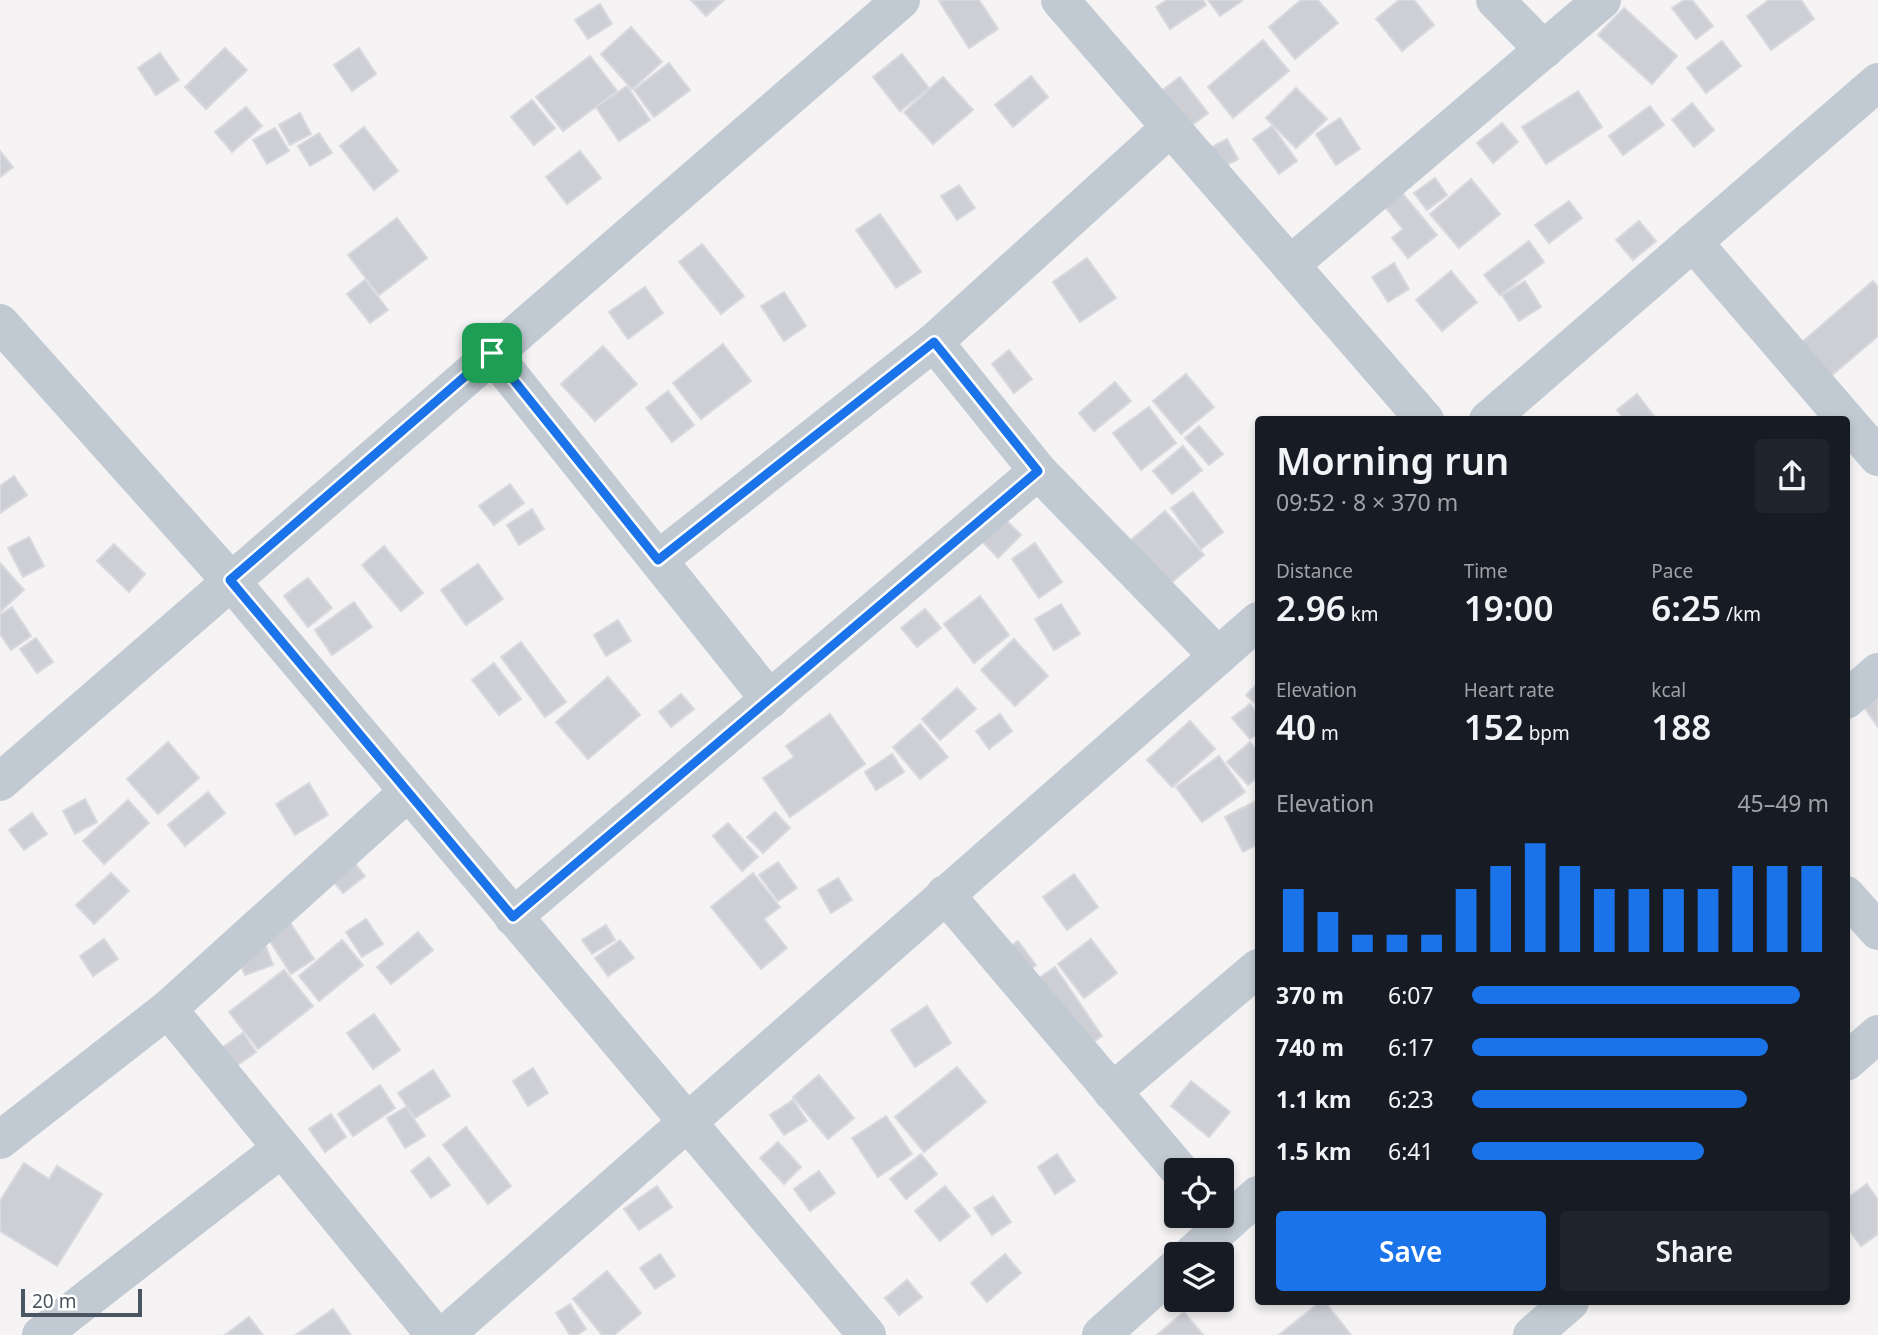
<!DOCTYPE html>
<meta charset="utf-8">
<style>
body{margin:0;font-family:"Noto Sans",sans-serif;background:#20242c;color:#f1f3f6;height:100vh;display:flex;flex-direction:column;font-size:26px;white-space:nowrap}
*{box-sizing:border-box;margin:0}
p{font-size:23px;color:#9ea1a6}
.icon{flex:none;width:38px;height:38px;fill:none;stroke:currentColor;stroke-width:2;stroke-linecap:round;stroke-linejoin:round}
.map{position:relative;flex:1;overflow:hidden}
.drawer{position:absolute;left:1255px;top:416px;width:595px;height:889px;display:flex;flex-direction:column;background:#171b24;border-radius:7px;box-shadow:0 4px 10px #0003}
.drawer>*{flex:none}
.fabs{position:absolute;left:1164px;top:1158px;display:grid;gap:14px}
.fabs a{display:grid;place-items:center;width:70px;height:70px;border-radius:7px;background:#171b24;box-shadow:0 4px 10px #0003;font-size:35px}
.scale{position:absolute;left:21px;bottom:18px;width:121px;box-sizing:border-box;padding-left:7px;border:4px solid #4a5661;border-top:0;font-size:19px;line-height:24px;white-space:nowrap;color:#4a5661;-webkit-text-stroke:5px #fff;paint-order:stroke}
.pin{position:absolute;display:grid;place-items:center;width:60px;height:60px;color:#fff;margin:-30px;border-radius:14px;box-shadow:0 4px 10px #0006}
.round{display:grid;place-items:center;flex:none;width:74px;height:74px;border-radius:7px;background:#20242c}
.head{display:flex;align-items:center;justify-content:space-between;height:119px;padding:0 21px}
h1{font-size:38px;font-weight:600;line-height:52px}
.figures{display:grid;grid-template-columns:repeat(3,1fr);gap:10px;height:119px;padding:7px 21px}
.figures div{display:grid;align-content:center}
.figures b{font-size:35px;font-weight:600}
.figures small{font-size:19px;font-weight:400}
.figures p{font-size:19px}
.chart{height:196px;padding:14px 21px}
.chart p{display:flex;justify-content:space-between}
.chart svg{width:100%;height:126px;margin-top:7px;stroke:#1a73e8;stroke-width:6}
.cta{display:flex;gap:14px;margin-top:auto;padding:14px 21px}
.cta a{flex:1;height:80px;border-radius:7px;background:#1a73e8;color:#fff;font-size:28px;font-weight:600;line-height:80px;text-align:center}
.cta a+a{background:#20242c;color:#f1f3f6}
ul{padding:0 21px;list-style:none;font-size:23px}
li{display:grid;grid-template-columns:112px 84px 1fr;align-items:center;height:52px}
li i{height:18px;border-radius:9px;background:#1a73e8}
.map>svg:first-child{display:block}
.building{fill:#cdcfd5;stroke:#d7d9de;stroke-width:2}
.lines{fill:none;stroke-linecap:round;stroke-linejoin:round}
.minor{stroke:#c1cad2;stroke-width:38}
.route-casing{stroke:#fff;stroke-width:14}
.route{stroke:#1a73e8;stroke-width:9}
</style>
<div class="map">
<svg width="1878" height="1335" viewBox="0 0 1878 1335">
<rect width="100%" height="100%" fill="#f5f3f3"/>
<g class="building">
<polygon points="691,0 724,0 706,16"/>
<polygon points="940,0 979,0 998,29 969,48 939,1"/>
<polygon points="1167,0 1203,0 1206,5 1170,29 1156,7"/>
<polygon points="1208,0 1242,0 1242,1 1220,16"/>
<polygon points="1301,0 1318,0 1338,23 1295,59 1269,27"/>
<polygon points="1399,0 1414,0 1434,25 1402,51 1376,19"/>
<polygon points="1684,0 1692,0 1713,26 1696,39 1672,8"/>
<polygon points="1769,0 1801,0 1814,19 1771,50 1747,16"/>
<polygon points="600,4 612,24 588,39 575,20"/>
<polygon points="1624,8 1677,56 1652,84 1598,35"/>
<polygon points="631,27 662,62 632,89 601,54"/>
<polygon points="1263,40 1289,71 1233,118 1208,87"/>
<polygon points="1722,41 1741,66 1706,93 1687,68"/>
<polygon points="225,48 247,70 206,109 185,87"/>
<polygon points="359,48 376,74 352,91 334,65"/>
<polygon points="160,53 179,80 156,95 138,68"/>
<polygon points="902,54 929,88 900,111 873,77"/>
<polygon points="590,56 617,91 563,131 536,97"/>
<polygon points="669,63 690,90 654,117 634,90"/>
<polygon points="1031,76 1048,97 1013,127 995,105"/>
<polygon points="943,77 973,110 933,144 904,112"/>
<polygon points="1180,77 1208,113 1187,129 1159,93"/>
<polygon points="627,86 650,120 619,141 596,107"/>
<polygon points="1296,88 1327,119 1296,148 1266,118"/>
<polygon points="1578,91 1602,127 1546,164 1522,127"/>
<polygon points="532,100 555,128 534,145 511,117"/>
<polygon points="1692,103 1714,130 1694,147 1672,120"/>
<polygon points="1650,106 1664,125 1623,155 1609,136"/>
<polygon points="246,107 262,126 232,152 215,132"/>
<polygon points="300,113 311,134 290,145 279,125"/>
<polygon points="1340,118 1360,149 1336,165 1316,134"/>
<polygon points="1502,123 1518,142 1493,163 1477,143"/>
<polygon points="1272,126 1297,161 1279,174 1253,139"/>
<polygon points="364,127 398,171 374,190 340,146"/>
<polygon points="275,128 289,151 267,164 253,140"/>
<polygon points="319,133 332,153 310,166 298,146"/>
<polygon points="1227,139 1238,159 1210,174 1200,153"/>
<polygon points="0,151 13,167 0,177"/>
<polygon points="580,151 601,178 567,204 546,177"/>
<polygon points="1435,178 1447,195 1427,210 1414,193"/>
<polygon points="1471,179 1500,214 1459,248 1430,214"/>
<polygon points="1394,183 1437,235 1408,258 1392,238 1403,229 1377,197"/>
<polygon points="959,185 975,208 957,220 941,196"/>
<polygon points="1569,201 1582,218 1549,243 1535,225"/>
<polygon points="880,214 921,272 896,288 856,230"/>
<polygon points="397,218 427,258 379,295 348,255"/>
<polygon points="1639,221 1656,241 1633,260 1616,240"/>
<polygon points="1529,241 1544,262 1500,295 1484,275"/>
<polygon points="702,244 744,296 721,314 679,262"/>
<polygon points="1087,258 1116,298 1080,322 1053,282"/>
<polygon points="1394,263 1409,289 1388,302 1372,277"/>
<polygon points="1451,271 1477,302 1442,331 1416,300"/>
<polygon points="365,280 388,310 370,323 347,294"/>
<polygon points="1525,281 1541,307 1519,321 1502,295"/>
<polygon points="1873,281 1878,287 1878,336 1824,382 1795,348"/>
<polygon points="645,287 663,313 628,339 609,312"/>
<polygon points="784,292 806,326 784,341 761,306"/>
<polygon points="723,344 751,381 701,419 673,383"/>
<polygon points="603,346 637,384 595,421 561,384"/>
<polygon points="1009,350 1032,379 1014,393 992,364"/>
<polygon points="1186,374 1214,407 1181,434 1153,401"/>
<polygon points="1115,382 1131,401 1094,431 1079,413"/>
<polygon points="668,391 694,425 672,442 646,408"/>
<polygon points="1637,394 1654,416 1648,420 1625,420 1617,410"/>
<polygon points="1149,407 1176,443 1141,470 1113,433"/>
<polygon points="1199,426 1223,454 1209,465 1185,438"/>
<polygon points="1183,446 1202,470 1172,494 1153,471"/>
<polygon points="14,476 27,495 0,513 0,486"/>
<polygon points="510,484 524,503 494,525 479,506"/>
<polygon points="1193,492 1223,532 1201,549 1171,508"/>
<polygon points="532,509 544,529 519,545 507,525"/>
<polygon points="1165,511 1204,555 1157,595 1119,550"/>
<polygon points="1003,517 1021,535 998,558 980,539"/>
<polygon points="29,537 44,566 23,577 8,548"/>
<polygon points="1035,543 1062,582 1039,598 1012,559"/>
<polygon points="114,544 145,574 129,592 97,561"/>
<polygon points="384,546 423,593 401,611 362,565"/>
<polygon points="0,563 24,590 0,612"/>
<polygon points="478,564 503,599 466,625 441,590"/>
<polygon points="308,578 332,608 308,627 284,596"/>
<polygon points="980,596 1009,635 974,663 944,624"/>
<polygon points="354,602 372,627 332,655 315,630"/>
<polygon points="1061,604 1080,634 1054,650 1035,619"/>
<polygon points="12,607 31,636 11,650 0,634 0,615"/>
<polygon points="925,609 941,628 917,647 901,628"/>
<polygon points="618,620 631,641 606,656 594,635"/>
<polygon points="36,638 53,662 37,673 20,649"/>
<polygon points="1014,639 1048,676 1015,706 981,670"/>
<polygon points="521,642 566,702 545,717 501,657"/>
<polygon points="494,663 521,699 499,715 472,680"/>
<polygon points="608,677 640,715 588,759 556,722"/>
<polygon points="1878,681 1878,727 1856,696"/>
<polygon points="1258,683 1258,706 1246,695"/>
<polygon points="957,688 976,709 940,740 922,719"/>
<polygon points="681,694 694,709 671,727 659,712"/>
<polygon points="1250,704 1258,714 1258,733 1250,739 1232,718"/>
<polygon points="830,714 865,764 790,817 763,778 794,757 786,746"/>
<polygon points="1000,714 1012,731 989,749 976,731"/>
<polygon points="1190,721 1215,749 1172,787 1147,760"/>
<polygon points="920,724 948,757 920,779 893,747"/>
<polygon points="168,742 199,778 158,814 127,779"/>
<polygon points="1250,742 1258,752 1258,777 1248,785 1227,762"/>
<polygon points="892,754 904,772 876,790 865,772"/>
<polygon points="1219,756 1245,792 1202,822 1176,787"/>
<polygon points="309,783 328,815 295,835 276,804"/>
<polygon points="208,792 225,813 185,846 168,825"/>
<polygon points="85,799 97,822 75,834 63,811"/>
<polygon points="128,800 149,823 104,864 83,841"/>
<polygon points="1258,800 1258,844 1243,852 1225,817"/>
<polygon points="775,812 790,828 763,853 747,837"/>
<polygon points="32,813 47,834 24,850 9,830"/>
<polygon points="728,823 758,857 742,871 713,836"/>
<polygon points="347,854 365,876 343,893 325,871"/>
<polygon points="778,862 797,888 778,901 759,875"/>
<polygon points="111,873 129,891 94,924 76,905"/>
<polygon points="753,873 780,907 764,919 787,948 761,969 711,907"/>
<polygon points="1074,874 1098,907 1067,930 1043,897"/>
<polygon points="838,878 852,900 831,913 818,890"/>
<polygon points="283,912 314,959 291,974 261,927"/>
<polygon points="366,919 383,944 362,957 346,932"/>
<polygon points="606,925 615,940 592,954 582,940"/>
<polygon points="418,932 433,950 391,984 377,967"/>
<polygon points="104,939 118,959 93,976 80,956"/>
<polygon points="263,939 273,965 245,975 235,950"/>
<polygon points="1091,939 1117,973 1084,998 1058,964"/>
<polygon points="342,940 363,965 319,1001 299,976"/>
<polygon points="620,940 634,958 608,976 595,958"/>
<polygon points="1018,941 1036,965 1017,980 998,955"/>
<polygon points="1055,967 1102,1036 1076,1054 1029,985"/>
<polygon points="284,970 313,1006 258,1049 229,1012"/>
<polygon points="927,1006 951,1043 915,1067 891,1030"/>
<polygon points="374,1014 400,1050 373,1069 347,1033"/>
<polygon points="243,1033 256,1052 233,1068 220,1049"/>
<polygon points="957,1067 986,1102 924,1152 895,1117"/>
<polygon points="533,1068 548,1093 528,1106 513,1081"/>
<polygon points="433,1070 450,1096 415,1118 398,1093"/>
<polygon points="819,1075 854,1118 828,1139 793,1097"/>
<polygon points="1191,1081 1230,1112 1209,1137 1171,1106"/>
<polygon points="380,1085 395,1108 353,1136 338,1114"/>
<polygon points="793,1100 807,1121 784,1135 770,1115"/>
<polygon points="406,1107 425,1136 405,1148 387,1118"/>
<polygon points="331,1114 346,1137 325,1152 309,1129"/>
<polygon points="886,1116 912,1154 878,1177 852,1138"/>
<polygon points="466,1127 511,1186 488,1204 443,1145"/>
<polygon points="778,1142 801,1167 784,1184 760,1158"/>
<polygon points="921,1154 937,1174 906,1199 890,1179"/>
<polygon points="1057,1154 1075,1181 1055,1194 1038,1167"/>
<polygon points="429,1157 450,1185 431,1198 411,1171"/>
<polygon points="24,1163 49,1179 57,1166 102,1194 57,1266 0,1231 0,1201"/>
<polygon points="819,1171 835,1193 810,1211 794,1189"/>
<polygon points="1867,1184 1878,1200 1878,1234 1861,1246 1846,1226 1846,1199"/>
<polygon points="657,1186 672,1207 639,1230 624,1209"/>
<polygon points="945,1186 970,1216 940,1241 915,1211"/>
<polygon points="993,1196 1011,1222 992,1235 974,1208"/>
<polygon points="660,1254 675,1276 655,1289 640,1268"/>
<polygon points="1005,1254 1021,1273 987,1302 971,1283"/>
<polygon points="607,1271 641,1313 614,1335 602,1335 573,1299"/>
<polygon points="907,1280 922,1297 899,1315 885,1298"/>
<polygon points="1320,1302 1325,1302 1351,1335 1279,1335"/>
<polygon points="570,1304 586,1329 577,1335 570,1335 556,1313"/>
<polygon points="333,1309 351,1335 296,1335"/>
<polygon points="1184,1312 1203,1335 1157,1335"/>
<polygon points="249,1317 263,1335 225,1335"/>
</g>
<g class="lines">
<g class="minor">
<polyline points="1060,0 1425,420"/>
<polyline points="1495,0 1544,50"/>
<polyline points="1693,242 1878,457"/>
<polyline points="1290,265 1602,0"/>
<polyline points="0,323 230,580 867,1335"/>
<polyline points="934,342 1038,471 1218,656"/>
<polyline points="492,353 770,700"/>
<polyline points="1488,420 1878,82"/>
<polyline points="658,560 934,342 1171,127"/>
<polyline points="1846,700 1878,672"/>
<polyline points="0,782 901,0"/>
<polyline points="945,894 1180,1171"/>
<polyline points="1846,895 1878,931"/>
<polyline points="513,917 1038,471"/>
<polyline points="168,1009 435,1335"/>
<polyline points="1846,1062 1878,1034"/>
<polyline points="1112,1092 1258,968"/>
<polyline points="0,1140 168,1009 408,792"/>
<polyline points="1191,1255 1258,1195"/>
<polyline points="41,1335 282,1148"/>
<polyline points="445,1335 1258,621"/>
<polyline points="1101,1335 1176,1268"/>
<polyline points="1532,1335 1570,1302"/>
</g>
</g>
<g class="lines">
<defs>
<polygon id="route" points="934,342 1038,471 513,917 230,580 492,353 658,560"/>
</defs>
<use href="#route" class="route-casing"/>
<use href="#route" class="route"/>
</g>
</svg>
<div class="fabs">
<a><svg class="icon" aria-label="locate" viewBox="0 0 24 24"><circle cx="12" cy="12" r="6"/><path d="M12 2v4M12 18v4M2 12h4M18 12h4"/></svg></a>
<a><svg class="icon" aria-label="layers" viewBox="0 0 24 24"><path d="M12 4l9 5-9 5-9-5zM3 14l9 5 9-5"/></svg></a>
</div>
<div class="scale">20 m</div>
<div class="pin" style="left:492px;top:353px;background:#1e9e55"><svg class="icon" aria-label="arrive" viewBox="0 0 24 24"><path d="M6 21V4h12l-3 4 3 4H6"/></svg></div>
<section class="drawer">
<div class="head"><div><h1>Morning run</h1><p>09:52 · 8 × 370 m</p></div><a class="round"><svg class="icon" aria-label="share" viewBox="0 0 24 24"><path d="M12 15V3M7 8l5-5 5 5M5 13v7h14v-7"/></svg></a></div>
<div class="figures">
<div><p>Distance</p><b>2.96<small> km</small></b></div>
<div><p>Time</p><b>19:00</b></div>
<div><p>Pace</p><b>6:25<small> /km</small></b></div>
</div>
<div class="figures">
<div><p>Elevation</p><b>40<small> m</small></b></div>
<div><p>Heart rate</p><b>152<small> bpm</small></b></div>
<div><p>kcal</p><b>188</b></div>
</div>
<div class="chart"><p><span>Elevation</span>45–49 m</p>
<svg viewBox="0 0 160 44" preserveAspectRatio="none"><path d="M5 44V22M15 44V30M25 44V38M35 44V38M45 44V38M55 44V22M65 44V14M75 44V6M85 44V14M95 44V22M105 44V22M115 44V22M125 44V22M135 44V14M145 44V14M155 44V14"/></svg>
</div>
<ul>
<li><b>370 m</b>6:07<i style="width:92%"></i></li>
<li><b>740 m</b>6:17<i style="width:83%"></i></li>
<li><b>1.1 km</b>6:23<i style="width:77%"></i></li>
<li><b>1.5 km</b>6:41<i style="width:65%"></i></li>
</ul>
<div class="cta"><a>Save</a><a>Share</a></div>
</section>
</div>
